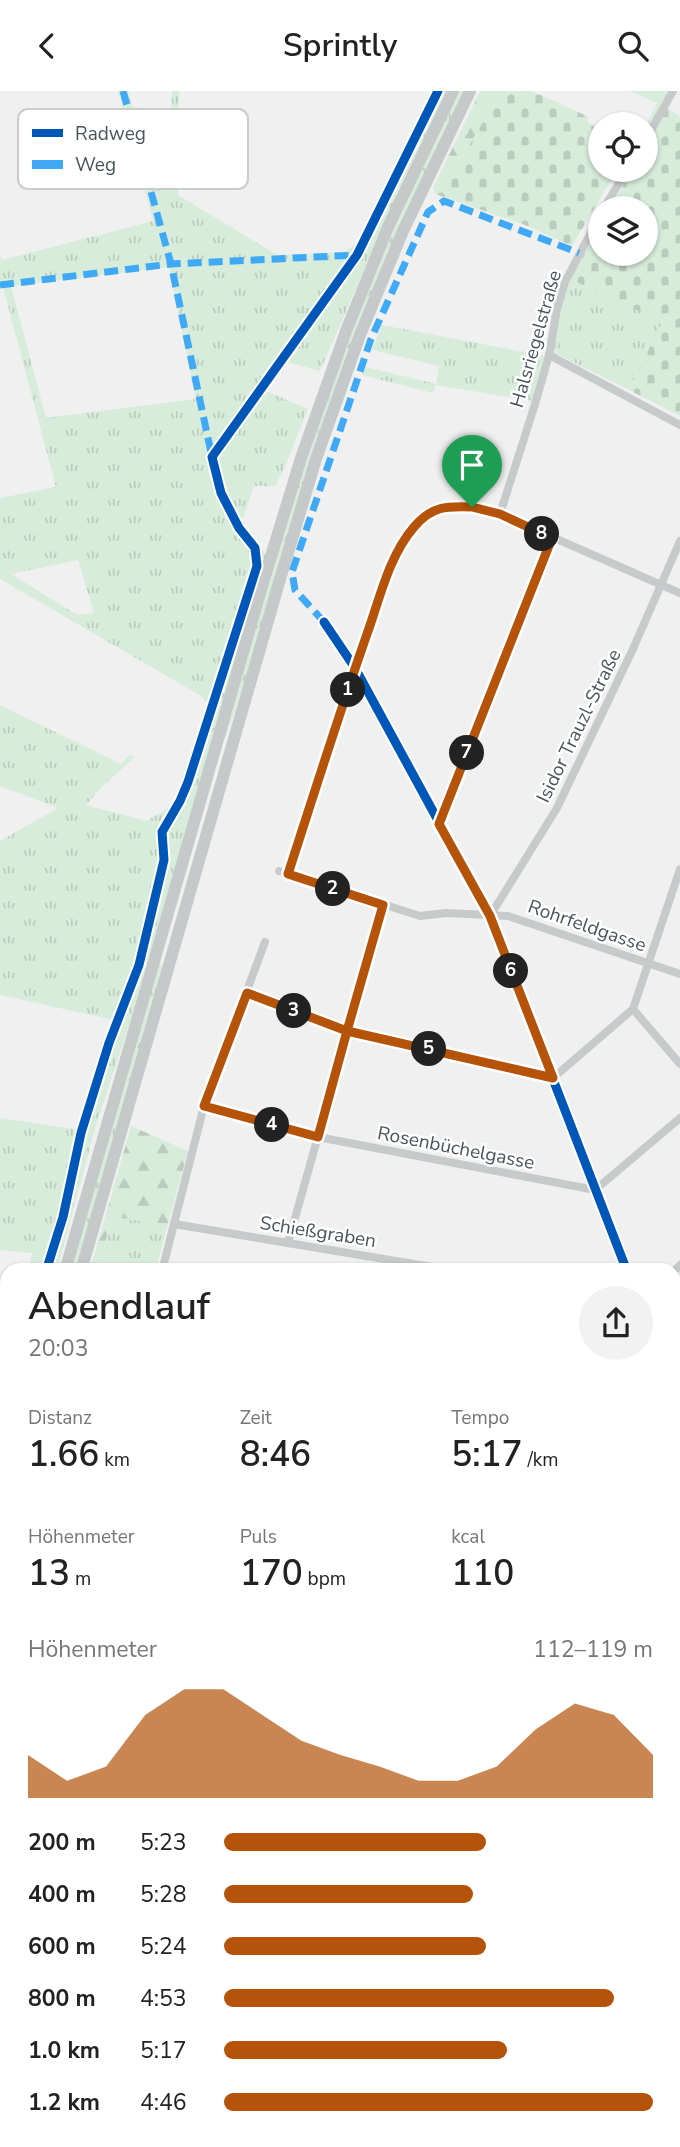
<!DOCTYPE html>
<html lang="de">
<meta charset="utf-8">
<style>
body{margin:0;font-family:"Nunito Sans",sans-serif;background:#f2f2f2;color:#222;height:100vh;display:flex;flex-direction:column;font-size:26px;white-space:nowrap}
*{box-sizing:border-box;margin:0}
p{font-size:23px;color:#767676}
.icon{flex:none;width:38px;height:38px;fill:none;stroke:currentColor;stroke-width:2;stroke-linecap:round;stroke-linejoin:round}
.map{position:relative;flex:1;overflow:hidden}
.details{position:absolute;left:0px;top:1172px;width:681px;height:884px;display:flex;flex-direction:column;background:#fff;border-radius:21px 21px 0 0;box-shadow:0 2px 5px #0004}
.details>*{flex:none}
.buttons{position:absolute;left:588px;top:21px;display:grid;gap:14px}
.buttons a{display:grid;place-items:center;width:70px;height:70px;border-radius:50%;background:#fff;box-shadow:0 2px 5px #0004;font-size:35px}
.pin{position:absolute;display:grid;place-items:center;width:60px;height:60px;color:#fff;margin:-72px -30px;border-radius:50% 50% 50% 0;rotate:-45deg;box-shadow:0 0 7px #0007}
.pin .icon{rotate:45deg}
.km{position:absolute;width:35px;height:35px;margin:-18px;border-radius:50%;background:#222;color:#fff;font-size:19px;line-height:35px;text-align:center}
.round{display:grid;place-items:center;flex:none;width:74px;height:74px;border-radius:37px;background:#f2f2f2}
.summary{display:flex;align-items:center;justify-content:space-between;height:119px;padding:0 28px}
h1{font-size:38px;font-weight:600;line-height:52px}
.metrics{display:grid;grid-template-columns:repeat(3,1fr);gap:10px;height:119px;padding:7px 28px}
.metrics div{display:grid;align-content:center}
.metrics b{font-size:35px;font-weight:600}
.metrics small{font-size:19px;font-weight:400}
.metrics p{font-size:19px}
.chart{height:196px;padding:14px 28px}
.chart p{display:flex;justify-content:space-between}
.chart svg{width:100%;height:126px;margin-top:7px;fill:#b45309;opacity:.7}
ul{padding:0 28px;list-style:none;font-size:23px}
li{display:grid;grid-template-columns:112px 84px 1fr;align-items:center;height:52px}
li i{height:18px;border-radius:9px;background:#b45309}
header{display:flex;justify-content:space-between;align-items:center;height:91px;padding:0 28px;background:#fff;font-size:32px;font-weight:600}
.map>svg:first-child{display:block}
.grass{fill:url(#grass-tufts);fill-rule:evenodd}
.forest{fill:url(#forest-firs)}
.cemetery{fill:url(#cemetery-stones)}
.garden{fill:url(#garden-dots)}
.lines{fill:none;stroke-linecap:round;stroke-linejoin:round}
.canal{stroke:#b0e3e6;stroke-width:9}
.minor{stroke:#c7cacb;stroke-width:8}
.tertiary{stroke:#c7cacb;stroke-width:10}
.secondary{stroke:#c8cbcc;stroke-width:10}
.primary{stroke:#c6c9ca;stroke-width:12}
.tram{stroke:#c3c6c6;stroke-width:2}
.quiet{stroke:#3fa9f5;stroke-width:7;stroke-dasharray:14 7;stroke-linecap:butt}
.cycleway-casing{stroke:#fff;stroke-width:13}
.cycleway{stroke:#0057b8;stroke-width:9}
.route-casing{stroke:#fff;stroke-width:14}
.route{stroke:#b45309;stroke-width:9}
.labels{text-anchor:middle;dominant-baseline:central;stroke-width:5;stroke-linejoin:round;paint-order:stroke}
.street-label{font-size:19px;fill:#495559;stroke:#fff}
.key{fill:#fff;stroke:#c8cccd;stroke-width:2}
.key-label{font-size:19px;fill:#495559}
</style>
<header><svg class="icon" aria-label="back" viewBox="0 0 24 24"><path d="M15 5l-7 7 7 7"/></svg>Sprintly<svg class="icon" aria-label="search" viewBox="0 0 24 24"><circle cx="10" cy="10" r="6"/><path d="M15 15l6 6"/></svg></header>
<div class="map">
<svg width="680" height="2056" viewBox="0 0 680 2056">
<defs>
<pattern id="grass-tufts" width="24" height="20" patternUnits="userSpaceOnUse" patternTransform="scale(1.75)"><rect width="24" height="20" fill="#d7ecdb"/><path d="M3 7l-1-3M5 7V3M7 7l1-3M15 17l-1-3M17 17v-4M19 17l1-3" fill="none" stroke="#baccbe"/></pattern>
<pattern id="forest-firs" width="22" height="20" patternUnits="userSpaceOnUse" patternTransform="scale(1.75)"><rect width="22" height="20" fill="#d7ecdb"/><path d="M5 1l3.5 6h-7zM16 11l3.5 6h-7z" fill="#baccbe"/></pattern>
<pattern id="cemetery-stones" width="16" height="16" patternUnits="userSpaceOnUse" patternTransform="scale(1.75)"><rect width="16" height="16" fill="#d7ecdb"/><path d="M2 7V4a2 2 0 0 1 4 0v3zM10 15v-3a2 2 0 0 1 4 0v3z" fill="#baccbe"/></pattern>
<pattern id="garden-dots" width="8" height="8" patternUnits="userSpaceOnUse" patternTransform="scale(1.75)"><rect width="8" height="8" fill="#d7ecdb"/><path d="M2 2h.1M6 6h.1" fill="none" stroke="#baccbe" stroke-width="1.8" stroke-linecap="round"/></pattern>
</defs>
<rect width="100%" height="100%" fill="#f0f0f0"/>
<g class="grass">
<path d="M118,0H128L132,16L171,21L172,0H179L178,104L277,164L345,161L358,151L434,0H448L376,152L320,280L287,271L266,300L308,318L284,378L275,395H254L242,430L266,464L132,925L95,1038L57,1179H29L32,1162L0,1159V1027L80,1039L114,929L0,904V750L58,717L0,695V614L121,673L129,664L135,666L103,695L86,714L147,730C154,725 165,720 171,714C182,701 180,679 191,668L209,617L203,606L0,488V407L56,396L3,196H0V163L2,169L153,130ZM169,176L196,308L46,327L11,195ZM78,469L94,522L77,524L11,483Z"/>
<polygon points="459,0 464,0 388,161 226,646 225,640 292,410 334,285 405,111"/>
<polygon points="630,0 669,0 646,41 646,34 657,12"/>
<polygon points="570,188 663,231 629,299 553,261 559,220"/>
<polygon points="382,234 545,265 533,310 436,294 433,302 362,284 366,276 436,293 439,275 372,259"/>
<polygon points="161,871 162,880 76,1179 70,1180 157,878"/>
<polygon points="112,1126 168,1133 156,1179 98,1180"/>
<polygon points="0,1232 7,1232 7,1343 0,1367 0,1288 5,1274 0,1264"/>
<polygon points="0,1685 7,1688 7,1741 0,1737"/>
<polygon points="0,1909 7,1914 7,1959 0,1955"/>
</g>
<g class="forest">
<polygon points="480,0 501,0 463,65 435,103 433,97"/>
<polygon points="131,1035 188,1060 168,1133 112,1126 98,1179 90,1179"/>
<polygon points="7,1457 7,1533 0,1532 0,1475"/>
<polygon points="322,2049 523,2049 523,2056 335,2056"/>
</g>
<g class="cemetery">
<polygon points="501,0 532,0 589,26 587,31 600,39 600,79 617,79 572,155 525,134 435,103 463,65"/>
<polygon points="667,17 680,25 680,325 629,299 662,231 570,188 600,135 600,163 646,163 646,117 610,117 632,79 646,79 646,55"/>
</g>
<polygon class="garden" points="539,2049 604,2049 599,2056 539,2056"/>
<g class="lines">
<g class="canal">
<polyline points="0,1891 7,1896"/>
<polyline points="313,2049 324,2056"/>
</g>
<g class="minor">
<polyline points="646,48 673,0"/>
<polyline points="604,117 627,79"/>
<polyline points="549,264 680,334"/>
<polyline points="500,423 536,310 549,264 557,218 565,191 600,124"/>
<polyline points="324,531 355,577 490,825 627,1180"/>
<polyline points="439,733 552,447"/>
<polyline points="279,780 420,825 446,822 508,825 680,883"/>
<path d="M288,783C313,705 338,627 365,550C374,522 382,491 395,465C404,447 418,425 437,417C455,410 481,419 500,423L680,502"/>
<polyline points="490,825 557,717 633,558 680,450"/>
<polyline points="247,902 347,940 553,987"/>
<polyline points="633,918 680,973"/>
<polyline points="553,987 633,918 680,778"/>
<polyline points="204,1015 318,1046 595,1099 680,1027"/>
<polyline points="174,1133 456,1180"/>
<polyline points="288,1152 383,814"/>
<polyline points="162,1180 204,1015 265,851"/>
<polyline points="674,1180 680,1174"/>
<polyline points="674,1406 680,1412"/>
<polyline points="674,1977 680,1979"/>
</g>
<g class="tertiary">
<polyline points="674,1466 680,1459"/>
<polyline points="530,2049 531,2056"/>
</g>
<g class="secondary">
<polyline points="674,1284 680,1279"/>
<polyline points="0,1631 7,1627"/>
</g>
<g class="primary">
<polyline points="65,1180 262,495 301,367 346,240 389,134 453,0"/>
<polyline points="81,1180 278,495 316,368 360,244 403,140 470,0"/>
<polyline points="0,1389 7,1369"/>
<polyline points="0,1435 7,1416"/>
</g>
<g class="tram">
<polyline points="674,1475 680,1468"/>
<polyline points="674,2007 680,2013"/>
</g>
<g class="quiet">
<polyline points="123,0 171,173 212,366"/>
<polyline points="0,194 171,173 357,164"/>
<polyline points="324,531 295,499 292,481 371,248 428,121 444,110 579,162"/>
<polyline points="0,1304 7,1285"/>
</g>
<defs>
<g id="cycleway">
<polyline points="324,531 355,577 490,825 627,1180"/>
<polyline points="46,1180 63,1126 81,1042 109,952 139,874 164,769 162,741 180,710 188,691 257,475 255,457 239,437 221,402 212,366 357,164 438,0"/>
</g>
</defs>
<use href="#cycleway" class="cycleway-casing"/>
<use href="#cycleway" class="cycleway"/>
</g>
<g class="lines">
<defs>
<path id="route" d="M472,416C446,415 432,415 414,436C389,465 380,507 367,543C339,623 314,703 288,783L383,814L347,940L247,902L204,1015L318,1046L347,940L553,987L490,825L439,733L552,447L500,423L472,416"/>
</defs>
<use href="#route" class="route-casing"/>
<use href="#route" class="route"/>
</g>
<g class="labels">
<g class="street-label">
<text transform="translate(536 248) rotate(-74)">Halsriegelstraße</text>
<text transform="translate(579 635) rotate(-64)">Isidor Trauzl-Straße</text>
<text transform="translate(587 835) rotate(19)">Rohrfeldgasse</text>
<text transform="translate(456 1057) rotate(11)">Rosenbüchelgasse</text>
<text transform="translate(318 1141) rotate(9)">Schießgraben</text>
</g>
</g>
<rect x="18" y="18" width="230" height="80" rx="10" class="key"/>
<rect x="32" y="38" width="31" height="8" fill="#0057b8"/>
<rect x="32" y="69" width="31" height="9" fill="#3fa9f5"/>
<g class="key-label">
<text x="75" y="49">Radweg</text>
<text x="75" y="80">Weg</text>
</g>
</svg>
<div class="buttons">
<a><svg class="icon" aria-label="locate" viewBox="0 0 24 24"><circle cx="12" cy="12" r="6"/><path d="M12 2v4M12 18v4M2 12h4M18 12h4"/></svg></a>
<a><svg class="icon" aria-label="layers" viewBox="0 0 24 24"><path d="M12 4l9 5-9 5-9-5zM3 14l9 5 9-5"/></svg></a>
</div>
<div class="pin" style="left:472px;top:416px;background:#1e9e55"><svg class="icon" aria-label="arrive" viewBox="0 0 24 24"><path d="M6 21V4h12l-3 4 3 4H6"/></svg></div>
<b class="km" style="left:348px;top:599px">1</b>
<b class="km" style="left:333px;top:798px">2</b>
<b class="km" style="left:294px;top:920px">3</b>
<b class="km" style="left:272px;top:1034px">4</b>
<b class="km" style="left:429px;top:958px">5</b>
<b class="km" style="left:511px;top:880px">6</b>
<b class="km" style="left:467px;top:662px">7</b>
<b class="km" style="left:542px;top:443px">8</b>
<section class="details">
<div class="summary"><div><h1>Abendlauf</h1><p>20:03</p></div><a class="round"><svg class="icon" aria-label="share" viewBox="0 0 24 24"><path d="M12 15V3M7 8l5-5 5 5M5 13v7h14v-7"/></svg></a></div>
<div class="metrics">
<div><p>Distanz</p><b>1.66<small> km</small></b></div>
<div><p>Zeit</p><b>8:46</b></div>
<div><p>Tempo</p><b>5:17<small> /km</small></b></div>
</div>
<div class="metrics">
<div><p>Höhenmeter</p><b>13<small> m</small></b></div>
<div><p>Puls</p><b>170<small> bpm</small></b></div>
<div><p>kcal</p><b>110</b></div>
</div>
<div class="chart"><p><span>Höhenmeter</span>112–119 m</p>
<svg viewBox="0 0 160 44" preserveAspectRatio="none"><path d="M0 44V29L10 38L20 33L30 15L40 6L50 6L60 15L70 24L80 29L90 33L100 38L110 38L120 33L130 20L140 11L150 15L160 29V44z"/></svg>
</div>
<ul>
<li><b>200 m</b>5:23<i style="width:61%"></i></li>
<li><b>400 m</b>5:28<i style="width:58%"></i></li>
<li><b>600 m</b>5:24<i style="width:61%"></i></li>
<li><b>800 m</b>4:53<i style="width:91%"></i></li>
<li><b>1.0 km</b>5:17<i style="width:66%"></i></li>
<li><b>1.2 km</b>4:46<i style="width:100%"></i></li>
</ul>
</section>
</div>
